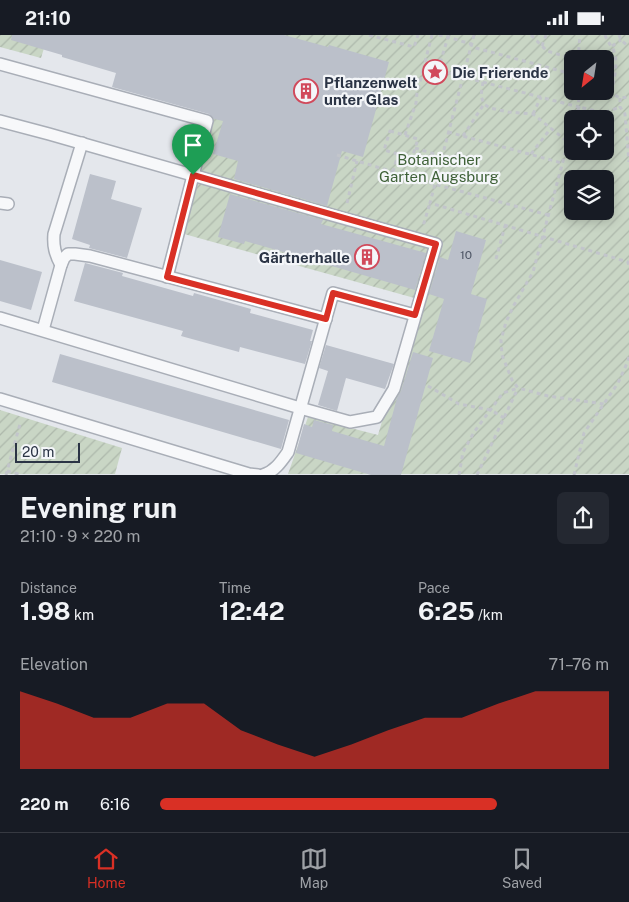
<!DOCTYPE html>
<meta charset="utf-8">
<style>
body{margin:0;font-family:"Public Sans",sans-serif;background:#242831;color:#f1f3f6;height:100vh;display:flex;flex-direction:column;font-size:19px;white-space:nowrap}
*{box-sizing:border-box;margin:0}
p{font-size:16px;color:#9ea1a6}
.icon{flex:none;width:28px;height:28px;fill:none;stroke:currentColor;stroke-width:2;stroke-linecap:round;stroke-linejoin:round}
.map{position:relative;height:440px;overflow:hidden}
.side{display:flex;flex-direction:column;background:#171b24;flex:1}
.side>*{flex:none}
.needle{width:32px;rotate:210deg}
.fabs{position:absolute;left:564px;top:15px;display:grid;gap:10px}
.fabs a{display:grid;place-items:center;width:50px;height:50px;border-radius:8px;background:#171b24;box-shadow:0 2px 12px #0003;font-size:25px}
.scale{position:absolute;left:15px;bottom:12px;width:65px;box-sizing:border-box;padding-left:5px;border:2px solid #2b3445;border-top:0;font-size:14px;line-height:18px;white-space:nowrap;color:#2b3445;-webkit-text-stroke:4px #f4f6f9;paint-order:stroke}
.pin{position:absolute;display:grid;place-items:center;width:42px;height:42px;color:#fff;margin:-51px -21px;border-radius:50% 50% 50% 0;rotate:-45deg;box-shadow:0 0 5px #0007}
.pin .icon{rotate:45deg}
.round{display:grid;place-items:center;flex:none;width:52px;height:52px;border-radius:8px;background:#242831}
.head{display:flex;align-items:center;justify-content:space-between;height:85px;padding:0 20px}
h1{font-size:28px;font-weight:700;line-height:38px}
.metrics{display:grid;grid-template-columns:repeat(3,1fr);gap:8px;height:85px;padding:5px 20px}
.metrics div{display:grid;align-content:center}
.metrics b{font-size:25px;font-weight:700}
.metrics small{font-size:14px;font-weight:400}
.metrics p{font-size:14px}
.chart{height:140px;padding:10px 20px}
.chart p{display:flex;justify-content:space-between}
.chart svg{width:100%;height:90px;margin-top:5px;fill:#d93025;opacity:.7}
ul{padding:0 20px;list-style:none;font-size:16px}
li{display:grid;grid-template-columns:80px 60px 1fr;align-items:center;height:38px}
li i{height:12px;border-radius:6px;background:#d93025}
.status{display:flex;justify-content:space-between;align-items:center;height:35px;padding:0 25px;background:#171b24;direction:ltr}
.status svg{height:14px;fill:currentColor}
.tabs{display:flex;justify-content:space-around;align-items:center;height:70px;border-top:1px solid #363941;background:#171b24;font-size:14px;color:#9ea1a6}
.tabs a{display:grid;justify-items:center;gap:2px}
.tabs .selected{color:#d93025}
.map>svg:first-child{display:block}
.garden{fill:url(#garden-furrows);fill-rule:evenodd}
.building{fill:#bbc0ca}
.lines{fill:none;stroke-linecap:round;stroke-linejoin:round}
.service-casing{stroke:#a9aeb7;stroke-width:14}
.path{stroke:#c2c5cb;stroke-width:3;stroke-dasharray:4 4;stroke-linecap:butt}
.service{stroke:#f7f8fa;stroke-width:11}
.route-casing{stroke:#fff;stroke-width:10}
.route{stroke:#d93025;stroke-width:6}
.labels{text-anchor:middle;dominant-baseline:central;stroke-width:4.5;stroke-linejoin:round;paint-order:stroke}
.number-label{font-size:12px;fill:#4f5766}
.poi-label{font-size:15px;font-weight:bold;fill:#2b3445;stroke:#f4f6f9;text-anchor:start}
.park-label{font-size:15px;fill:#3f6138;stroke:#f4f6f9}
</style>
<div class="status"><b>21:10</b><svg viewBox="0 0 49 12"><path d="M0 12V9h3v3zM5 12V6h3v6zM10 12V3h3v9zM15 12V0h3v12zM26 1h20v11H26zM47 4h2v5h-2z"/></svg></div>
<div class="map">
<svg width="629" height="440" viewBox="0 0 629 440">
<defs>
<pattern id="garden-furrows" width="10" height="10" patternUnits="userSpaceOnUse" patternTransform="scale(1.25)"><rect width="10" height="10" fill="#c9d6c5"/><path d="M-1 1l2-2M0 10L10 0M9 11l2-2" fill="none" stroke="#adb8ab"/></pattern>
</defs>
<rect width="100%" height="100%" fill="#e4e7ec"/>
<g class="garden">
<polygon points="0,0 48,0 41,23 0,12"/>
<path d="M235,0H629V439H288L308,382L378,400L418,264L177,197ZM572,24H605V56H572ZM572,84H605V116H572ZM572,144H605V176H572Z"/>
<polygon points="0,375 122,413 115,439 0,439"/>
</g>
<g class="building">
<polygon points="12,0 284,0 328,12 329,10 389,27 363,122 342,116 327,171 234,144 238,126 213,119 223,86 214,84 209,79 112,52 116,38 62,22 62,20 11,5"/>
<polygon points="90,139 116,146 111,164 142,173 127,223 89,213 90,210 72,204"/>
<polygon points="230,159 323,185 321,189 426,218 415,255 245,206 244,209 218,202"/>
<polygon points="456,196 486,205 471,259 487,264 470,328 429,316 444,264 429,259 440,222 448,225"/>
<polygon points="0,225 42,237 31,275 0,266"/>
<polygon points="85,228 123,238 122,241 193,261 194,258 251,274 250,278 313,295 310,306 312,306 305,329 240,312 239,317 181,301 183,296 74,266"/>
<polygon points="326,310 394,329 385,354 346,343 337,376 318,370 328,336 319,333"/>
<polygon points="413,317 433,323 401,440 371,440 296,418 304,389 312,392 314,385 333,390 332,396 384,411 397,363 401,356"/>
<polygon points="60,319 289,385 281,414 52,347"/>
</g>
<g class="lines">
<defs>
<g id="service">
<polyline points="0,29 207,86 167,242"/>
<polyline points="0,86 49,99 332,180 436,209 394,354 377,382 350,387 300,373 0,283"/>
<polyline points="0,168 8,169"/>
<path d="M61,230C55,219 53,211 54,199L82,108"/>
<polyline points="43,295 61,230 64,223 68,219 75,219 90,221 326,284"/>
<polyline points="0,364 249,439 258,440"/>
<path d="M263,440C275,436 281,427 288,417L333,258L415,280"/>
</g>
</defs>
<use href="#service" class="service-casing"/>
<g class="path">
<polyline points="369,0 414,12 418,0"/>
<polyline points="432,0 424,31 463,42 430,168 628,227 629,231"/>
<polyline points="448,0 448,2 471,9 476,13 572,39"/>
<polyline points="474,0 463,42 579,72 578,56"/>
<polyline points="531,0 547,16 574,24"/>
<path d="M605,0C607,6 610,9 613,14C619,27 614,42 612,55L615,60L620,63L629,62"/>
<polyline points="619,0 621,5 629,12"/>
<polyline points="542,11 546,0"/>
<polyline points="612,11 621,5"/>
<polyline points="578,24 580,0"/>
<polyline points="438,35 448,2 439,0"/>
<polyline points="483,47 481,61 484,69 490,73 508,77 533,79 568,107"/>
<polyline points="620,63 620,72 625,79 629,127"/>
<polyline points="533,79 541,62"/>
<polyline points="575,84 579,72 604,78 620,72"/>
<polyline points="572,93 533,237 514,270 506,287 501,305 502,320 512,345 518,353 548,361 604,369"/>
<polygon points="390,96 418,104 412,123 384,115"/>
<polyline points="448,97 562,128"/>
<polyline points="405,100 416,68 417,58 424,31"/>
<polyline points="463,101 484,69"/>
<polyline points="415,113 441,121"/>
<polyline points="531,119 551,93"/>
<polyline points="337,120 434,149 548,180"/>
<polyline points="393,137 398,119"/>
<polyline points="347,168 357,126"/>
<polyline points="423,187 424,188 430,168"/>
<polyline points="496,224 505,191"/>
<polyline points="428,351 459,369 491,375 504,383"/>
<polyline points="7,436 22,440"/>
<polyline points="6,440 20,389"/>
<polyline points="459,440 463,417 474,397 503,358 518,353"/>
<polyline points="477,440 518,353"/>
<polyline points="574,440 584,398 618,348 628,326 629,321"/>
</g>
<use href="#service" class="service"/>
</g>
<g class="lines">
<defs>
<polygon id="route" points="193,140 436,209 415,280 333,258 326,284 167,242"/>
</defs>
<use href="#route" class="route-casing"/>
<use href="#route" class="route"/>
</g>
<defs>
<symbol id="sight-ring" viewBox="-11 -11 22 22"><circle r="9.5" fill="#f4f6f9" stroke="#d1495b" stroke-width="1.5"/><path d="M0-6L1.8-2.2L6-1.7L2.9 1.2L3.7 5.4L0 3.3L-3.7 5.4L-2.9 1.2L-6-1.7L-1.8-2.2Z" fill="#d1495b"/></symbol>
<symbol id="building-ring" viewBox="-11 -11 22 22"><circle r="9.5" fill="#f4f6f9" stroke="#d1495b" stroke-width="1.5"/><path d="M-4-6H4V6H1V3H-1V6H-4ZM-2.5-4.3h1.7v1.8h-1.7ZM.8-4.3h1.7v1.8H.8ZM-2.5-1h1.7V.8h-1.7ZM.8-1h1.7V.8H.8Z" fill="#d1495b"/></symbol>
</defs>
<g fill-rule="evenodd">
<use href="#sight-ring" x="421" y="23" width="28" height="28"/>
<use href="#building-ring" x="292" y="42" width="28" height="28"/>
<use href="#building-ring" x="353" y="208" width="28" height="28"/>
</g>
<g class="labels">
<g class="number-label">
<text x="466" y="220">10</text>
</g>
<g class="poi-label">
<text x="452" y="37">Die Frierende</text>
<text x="324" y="47">Pflanzenwelt<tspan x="324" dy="17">unter Glas</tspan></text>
<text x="350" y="222" text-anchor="end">Gärtnerhalle</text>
</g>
<g class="park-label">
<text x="439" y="124">Botanischer<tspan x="439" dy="17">Garten Augsburg</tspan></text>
</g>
</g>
</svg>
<div class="fabs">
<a><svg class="needle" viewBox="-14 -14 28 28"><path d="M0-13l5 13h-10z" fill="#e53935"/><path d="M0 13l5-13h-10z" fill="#9ea1a6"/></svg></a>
<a><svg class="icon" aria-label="locate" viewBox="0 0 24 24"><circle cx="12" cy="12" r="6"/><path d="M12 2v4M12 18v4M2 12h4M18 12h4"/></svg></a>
<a><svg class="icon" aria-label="layers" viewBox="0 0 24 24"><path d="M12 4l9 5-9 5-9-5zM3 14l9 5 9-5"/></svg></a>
</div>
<div class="scale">20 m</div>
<div class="pin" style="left:193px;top:140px;background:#1e9e55"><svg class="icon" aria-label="arrive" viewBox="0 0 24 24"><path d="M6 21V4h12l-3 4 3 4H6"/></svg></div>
</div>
<section class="side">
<div class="head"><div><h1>Evening run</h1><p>21:10 · 9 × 220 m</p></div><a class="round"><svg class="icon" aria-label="share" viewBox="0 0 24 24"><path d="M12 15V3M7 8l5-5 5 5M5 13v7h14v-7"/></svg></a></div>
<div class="metrics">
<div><p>Distance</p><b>1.98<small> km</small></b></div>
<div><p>Time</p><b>12:42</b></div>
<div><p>Pace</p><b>6:25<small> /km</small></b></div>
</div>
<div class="chart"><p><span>Elevation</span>71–76 m</p>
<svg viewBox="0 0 160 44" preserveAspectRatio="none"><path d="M0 44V6L10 12L20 19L30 19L40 12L50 12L60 25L70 32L80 38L90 32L100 25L110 19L120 19L130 12L140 6L150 6L160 6V44z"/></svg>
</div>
<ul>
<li><b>220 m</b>6:16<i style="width:75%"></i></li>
</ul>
</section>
<nav class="tabs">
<a class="selected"><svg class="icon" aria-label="home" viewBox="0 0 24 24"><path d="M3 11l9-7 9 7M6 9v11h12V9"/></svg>Home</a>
<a><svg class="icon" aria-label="map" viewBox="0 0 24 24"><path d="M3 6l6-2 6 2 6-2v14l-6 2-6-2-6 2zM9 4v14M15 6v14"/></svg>Map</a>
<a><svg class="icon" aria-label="saved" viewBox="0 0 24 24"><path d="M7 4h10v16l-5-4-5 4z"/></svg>Saved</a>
</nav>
